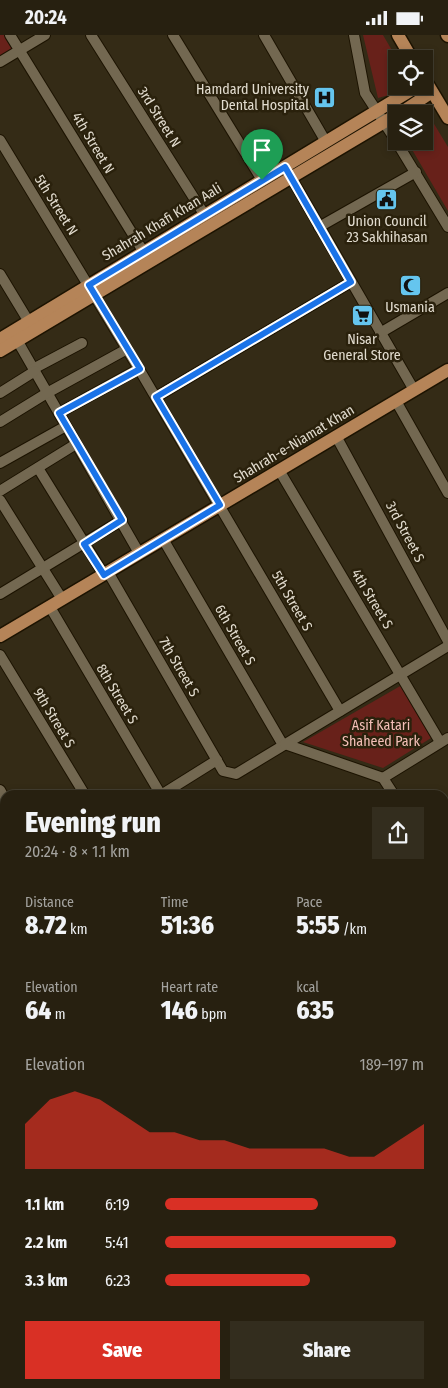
<!DOCTYPE html>
<meta charset="utf-8">
<style>
body{margin:0;font-family:"Fira Sans Condensed",sans-serif;background:#332d1e;color:#f1f3f6;height:100vh;display:flex;flex-direction:column;font-size:19px;white-space:nowrap}
*{box-sizing:border-box;margin:0}
p{font-size:16px;color:#a4a39f}
.icon{flex:none;width:28px;height:28px;fill:none;stroke:currentColor;stroke-width:2;stroke-linecap:round;stroke-linejoin:round}
.map{position:relative;flex:1;overflow:hidden}
.details{position:absolute;left:0px;top:755px;width:449px;height:599px;display:flex;flex-direction:column;background:#272010;border-radius:15px 15px 0 0;box-shadow:0 2px 8px #0003,0 0 0 1px #433e30}
.details>*{flex:none}
.controls{position:absolute;left:388px;top:15px;display:grid;gap:10px}
.controls a{display:grid;place-items:center;width:45px;height:45px;border-radius:0px;background:#272010;box-shadow:0 2px 8px #0003,0 0 0 1px #433e30;font-size:25px}
.pin{position:absolute;display:grid;place-items:center;width:42px;height:42px;color:#fff;margin:-51px -21px;border-radius:50% 50% 50% 0;rotate:-45deg;box-shadow:0 0 5px #0007}
.pin .icon{rotate:45deg}
.round{display:grid;place-items:center;flex:none;width:52px;height:52px;border-radius:0px;background:#332d1e}
.headline{display:flex;align-items:center;justify-content:space-between;height:85px;padding:0 25px}
h1{font-size:28px;font-weight:800;line-height:38px}
.stats{display:grid;grid-template-columns:repeat(3,1fr);gap:8px;height:85px;padding:5px 25px}
.stats div{display:grid;align-content:center}
.stats b{font-size:25px;font-weight:800}
.stats small{font-size:14px;font-weight:400}
.stats p{font-size:14px}
.chart{height:140px;padding:10px 25px}
.chart p{display:flex;justify-content:space-between}
.chart svg{width:100%;height:90px;margin-top:5px;fill:#d93025;opacity:.7}
.button{display:flex;gap:10px;margin-top:auto;padding:10px 25px}
.button a{flex:1;height:58px;border-radius:0px;background:#d93025;color:#fff;font-size:20px;font-weight:800;line-height:58px;text-align:center}
.button a+a{background:#332d1e;color:#f1f3f6}
ul{padding:0 25px;list-style:none;font-size:16px}
li{display:grid;grid-template-columns:80px 60px 1fr;align-items:center;height:38px}
li i{height:12px;border-radius:6px;background:#d93025}
.status{display:flex;justify-content:space-between;align-items:center;height:35px;padding:0 25px;background:#272010;direction:ltr}
.status svg{height:14px;fill:currentColor}
.map>svg:first-child{display:block}
.green{fill:#68211a}
.lines{fill:none;stroke-linecap:round;stroke-linejoin:round}
.minor-casing{stroke:#1c1301;stroke-width:12}
.major-casing{stroke:#1c1301;stroke-width:15}
.minor{stroke:#736851;stroke-width:10}
.major{stroke:#b58458;stroke-width:12}
.route-casing{stroke:#fff;stroke-width:10}
.route{stroke:#1a73e8;stroke-width:6}
.labels{text-anchor:middle;dominant-baseline:central;stroke-width:5;stroke-linejoin:round;paint-order:stroke}
.poi-label{font-size:14px;fill:#e2dccf;stroke:#2a210c}
.street-label{font-size:14px;fill:#e2dccf;stroke:#2a210c}
.park-label{font-size:14px;fill:#f4bfb7;stroke:#2a210c}
</style>
<div class="status"><b>20:24</b><svg viewBox="0 0 49 12"><path d="M0 12V9h3v3zM5 12V6h3v6zM10 12V3h3v9zM15 12V0h3v12zM26 1h20v11H26zM47 4h2v5h-2z"/></svg></div>
<div class="map">
<svg width="448" height="1353" viewBox="0 0 448 1353">
<rect width="100%" height="100%" fill="#342b16"/>
<g class="green">
<polygon points="0,0 10,0 20,15 0,27"/>
<polygon points="363,0 383,0 397,24 396,51 399,51 389,60 378,63"/>
<polygon points="425,74 448,112 448,176 407,106 424,106 424,79 417,79"/>
<polygon points="402,650 431,703 383,733 303,707"/>
<polygon points="5,927 5,1157 0,1156 0,930"/>
<polygon points="0,1339 5,1340 5,1349 43,1349 54,1353 0,1353"/>
<polygon points="317,1349 430,1349 433,1353 310,1353"/>
</g>
<g class="lines">
<defs>
<g id="minor">
<polyline points="10,0 143,216"/>
<polyline points="91,0 204,179"/>
<polyline points="173,0 262,145"/>
<polyline points="264,0 326,107"/>
<polyline points="354,0 365,58 396,106"/>
<polyline points="0,27 45,0"/>
<polyline points="0,105 139,334 340,676"/>
<polyline points="396,106 448,192"/>
<polyline points="288,137 414,355"/>
<polyline points="319,192 416,137"/>
<polyline points="0,239 29,287"/>
<polyline points="380,298 448,258"/>
<polyline points="17,305 139,518"/>
<polyline points="33,334 82,308"/>
<polyline points="0,358 35,336"/>
<polyline points="156,362 351,247"/>
<polyline points="396,366 448,458"/>
<polyline points="59,378 139,334"/>
<polyline points="0,387 47,358 127,314"/>
<polyline points="336,401 448,606"/>
<polyline points="0,428 66,391"/>
<polyline points="38,433 104,540"/>
<polyline points="279,435 440,707"/>
<polyline points="0,456 76,409"/>
<polyline points="0,465 62,564"/>
<polyline points="163,504 283,710"/>
<polyline points="108,537 223,736 236,739 448,611"/>
<polyline points="0,559 122,485"/>
<polyline points="50,572 161,760"/>
<polyline points="0,620 85,760"/>
<polyline points="285,709 383,743 394,760"/>
<polyline points="383,743 448,703"/>
<polyline points="0,755 5,764"/>
<polyline points="161,760 217,725"/>
<polyline points="444,802 448,799"/>
<polyline points="444,841 448,848"/>
<polyline points="0,883 2,886 0,888"/>
<polyline points="448,954 444,968 448,975"/>
<polyline points="444,1103 448,1111"/>
<polyline points="444,1136 448,1133"/>
<polyline points="0,1196 5,1197"/>
<polyline points="444,1238 448,1245"/>
<polyline points="0,1268 5,1269"/>
<polyline points="0,1339 5,1340"/>
<polyline points="43,1349 54,1353"/>
<polyline points="123,1349 125,1353"/>
<polyline points="201,1349 203,1353"/>
<polyline points="251,1353 258,1349"/>
</g>
<g id="major">
<polyline points="398,0 412,24"/>
<polyline points="447,0 448,1"/>
<polyline points="424,43 448,83"/>
<polyline points="399,79 432,57"/>
<polyline points="0,304 418,51"/>
<polyline points="0,316 396,80"/>
<polyline points="0,601 448,335"/>
<polyline points="444,1255 448,1252"/>
<polyline points="444,1274 448,1271"/>
<polyline points="444,1346 448,1353"/>
<polyline points="430,1349 433,1353"/>
<polyline points="281,1353 288,1349"/>
<polyline points="309,1353 315,1349"/>
</g>
</defs>
<use href="#minor" class="minor-casing"/>
<use href="#major" class="major-casing"/>
<use href="#minor" class="minor"/>
<use href="#major" class="major"/>
</g>
<g class="lines">
<defs>
<polygon id="route" points="285,132 351,247 156,362 220,470 104,540 84,509 122,485 59,378 140,334 89,250"/>
</defs>
<use href="#route" class="route-casing"/>
<use href="#route" class="route"/>
</g>
<defs>
<symbol id="hospital-square" viewBox="-11 -11 22 22"><rect x="-9" y="-9" width="18" height="18" rx="4" fill="#65c5ee" stroke="#2a210c"/><path d="M-5-5h3v3.5h4V-5h3V5h-3V1.5h-4V5h-3Z" fill="#111"/></symbol>
<symbol id="civic-square" viewBox="-11 -11 22 22"><rect x="-9" y="-9" width="18" height="18" rx="4" fill="#65c5ee" stroke="#2a210c"/><path d="M-.6-6.5H3V-4.5H.6V-3L4-1V1h2V6H-6V1h2V-1L-.6-3ZM-1.2 2.5V6h2.4V2.5Z" fill="#111"/></symbol>
<symbol id="mosque-square" viewBox="-11 -11 22 22"><rect x="-9" y="-9" width="18" height="18" rx="4" fill="#65c5ee" stroke="#2a210c"/><path d="M3.5-4.9A6 6 0 1 0 3.5 4.9A5 5 0 1 1 3.5-4.9Z" fill="#111"/></symbol>
<symbol id="supermarket-square" viewBox="-11 -11 22 22"><rect x="-9" y="-9" width="18" height="18" rx="4" fill="#65c5ee" stroke="#2a210c"/><path d="M-6-5.5h2.5l.6 2H6L4.5 2H-2.5L-4.4-4H-6ZM-1.5 3.2a1.3 1.3 0 1 0 .1 0ZM3 3.2a1.3 1.3 0 1 0 .1 0Z" fill="#111"/></symbol>
</defs>
<g fill-rule="evenodd">
<use href="#hospital-square" x="312" y="50" width="25" height="25"/>
<use href="#civic-square" x="374" y="152" width="25" height="25"/>
<use href="#mosque-square" x="398" y="238" width="25" height="25"/>
<use href="#supermarket-square" x="350" y="268" width="25" height="25"/>
</g>
<g class="labels">
<g class="poi-label">
<text x="309" y="54" text-anchor="end">Hamdard University<tspan x="309" dy="16">Dental Hospital</tspan></text>
<text x="387" y="186">Union Council<tspan x="387" dy="16">23 Sakhihasan</tspan></text>
<text x="410" y="272">Usmania</text>
<text x="362" y="304">Nisar<tspan x="362" dy="16">General Store</tspan></text>
</g>
<g class="street-label">
<text transform="translate(159 82) rotate(58)">3rd Street N</text>
<text transform="translate(93 108) rotate(59)">4th Street N</text>
<text transform="translate(56 170) rotate(58)">5th Street N</text>
<text transform="translate(162 187) rotate(-31)">Shahrah Khafi Khan Aali</text>
<text transform="translate(294 409) rotate(-31)">Shahrah-e-Niamat Khan</text>
<text transform="translate(405 497) rotate(62)">3rd Street S</text>
<text transform="translate(372 564) rotate(59)">4th Street S</text>
<text transform="translate(292 566) rotate(60)">5th Street S</text>
<text transform="translate(235 600) rotate(60)">6th Street S</text>
<text transform="translate(179 632) rotate(60)">7th Street S</text>
<text transform="translate(117 659) rotate(59)">8th Street S</text>
<text transform="translate(54 683) rotate(59)">9th Street S</text>
</g>
<g class="park-label">
<text x="381" y="690">Asif Katari<tspan x="381" dy="16">Shaheed Park</tspan></text>
</g>
</g>
</svg>
<div class="controls">
<a><svg class="icon" aria-label="locate" viewBox="0 0 24 24"><circle cx="12" cy="12" r="6"/><path d="M12 2v4M12 18v4M2 12h4M18 12h4"/></svg></a>
<a><svg class="icon" aria-label="layers" viewBox="0 0 24 24"><path d="M12 4l9 5-9 5-9-5zM3 14l9 5 9-5"/></svg></a>
</div>
<div class="pin" style="left:262px;top:145px;background:#1e9e55"><svg class="icon" aria-label="arrive" viewBox="0 0 24 24"><path d="M6 21V4h12l-3 4 3 4H6"/></svg></div>
<section class="details">
<div class="headline"><div><h1>Evening run</h1><p>20:24 · 8 × 1.1 km</p></div><a class="round"><svg class="icon" aria-label="share" viewBox="0 0 24 24"><path d="M12 15V3M7 8l5-5 5 5M5 13v7h14v-7"/></svg></a></div>
<div class="stats">
<div><p>Distance</p><b>8.72<small> km</small></b></div>
<div><p>Time</p><b>51:36</b></div>
<div><p>Pace</p><b>5:55<small> /km</small></b></div>
</div>
<div class="stats">
<div><p>Elevation</p><b>64<small> m</small></b></div>
<div><p>Heart rate</p><b>146<small> bpm</small></b></div>
<div><p>kcal</p><b>635</b></div>
</div>
<div class="chart"><p><span>Elevation</span>189–197 m</p>
<svg viewBox="0 0 160 44" preserveAspectRatio="none"><path d="M0 44V22L10 10L20 6L30 10L40 18L50 26L60 26L70 30L80 30L90 34L100 34L110 34L120 34L130 38L140 38L150 30L160 22V44z"/></svg>
</div>
<ul>
<li><b>1.1 km</b>6:19<i style="width:59%"></i></li>
<li><b>2.2 km</b>5:41<i style="width:89%"></i></li>
<li><b>3.3 km</b>6:23<i style="width:56%"></i></li>
</ul>
<div class="button"><a>Save</a><a>Share</a></div>
</section>
</div>
